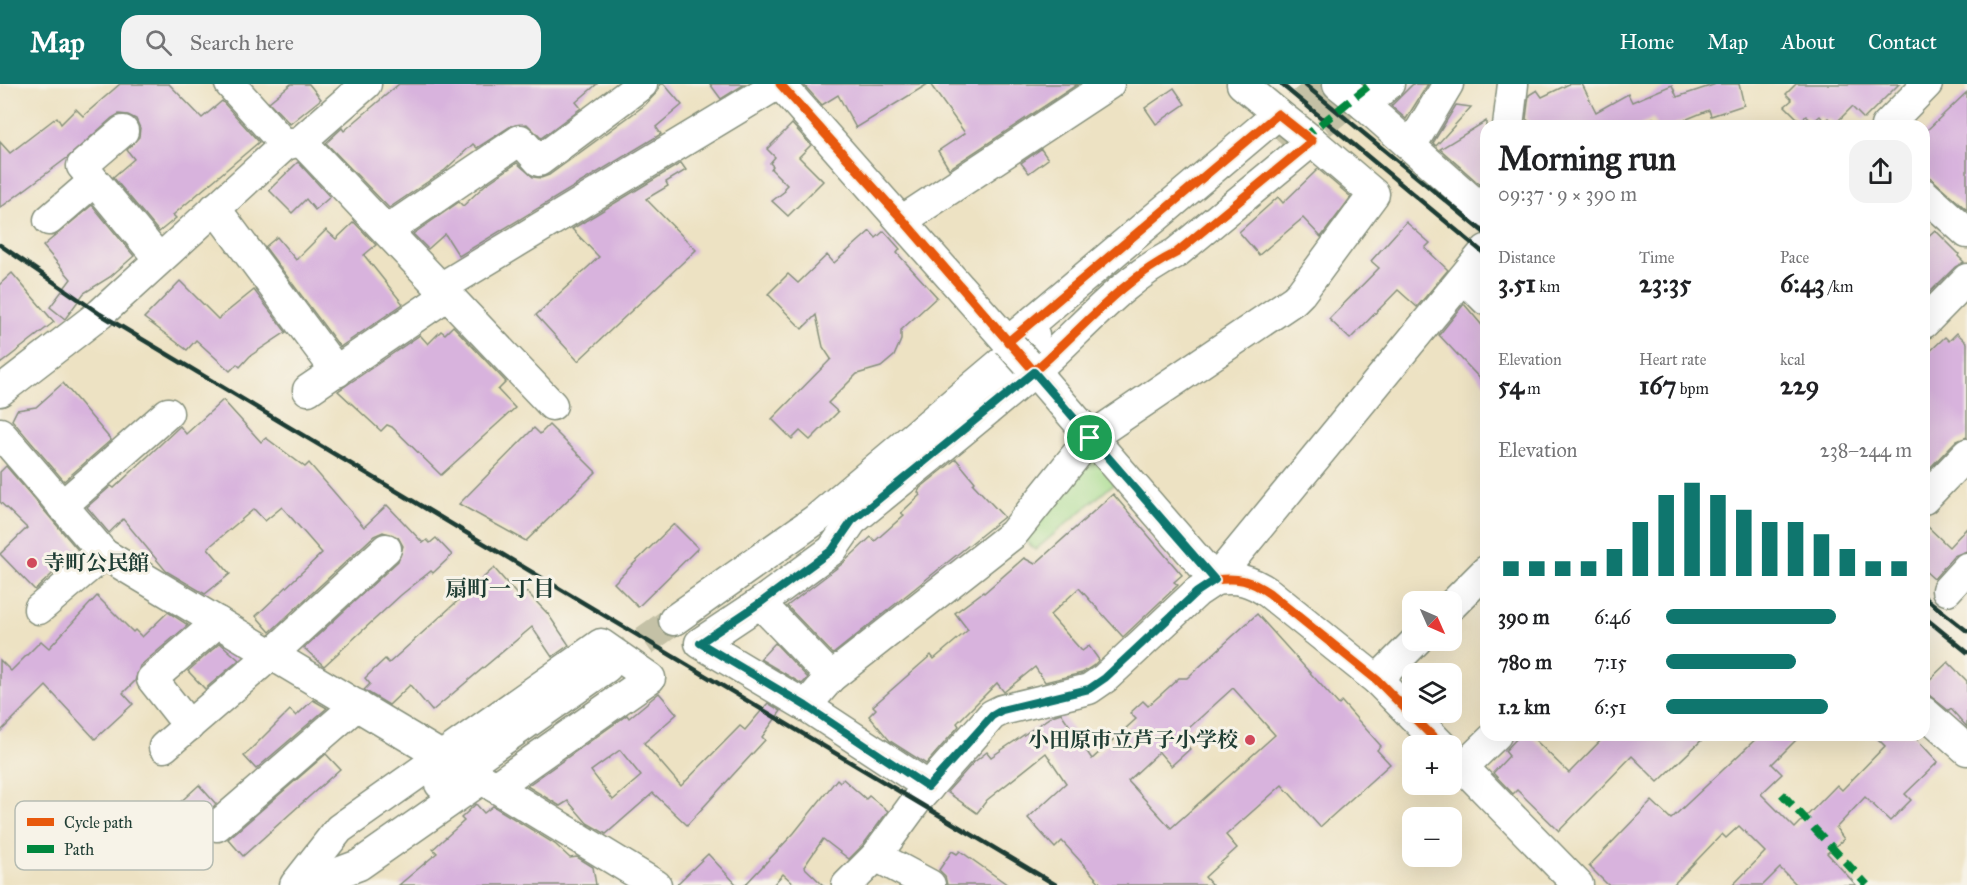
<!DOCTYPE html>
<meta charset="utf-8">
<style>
body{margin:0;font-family:"IM FELL Great Primer","Noto Serif JP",serif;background:#f2f2f2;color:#202124;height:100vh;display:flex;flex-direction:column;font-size:22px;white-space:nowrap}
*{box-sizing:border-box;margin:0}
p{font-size:20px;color:#757577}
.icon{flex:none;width:33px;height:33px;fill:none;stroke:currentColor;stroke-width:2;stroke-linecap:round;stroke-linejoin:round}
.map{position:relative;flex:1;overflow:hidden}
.sheet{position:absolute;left:1480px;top:36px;width:450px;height:621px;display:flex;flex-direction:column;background:#fff;border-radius:18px;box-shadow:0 6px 24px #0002}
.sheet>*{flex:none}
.needle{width:39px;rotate:135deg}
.tools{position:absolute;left:1402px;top:507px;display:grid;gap:12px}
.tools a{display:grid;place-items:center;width:60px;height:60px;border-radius:12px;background:#fff;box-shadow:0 6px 24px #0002;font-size:30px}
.pin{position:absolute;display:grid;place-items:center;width:51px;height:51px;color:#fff;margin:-26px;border:3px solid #fff;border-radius:50%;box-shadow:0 2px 6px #0007}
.round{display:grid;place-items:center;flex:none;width:63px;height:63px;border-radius:18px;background:#f2f2f2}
.overview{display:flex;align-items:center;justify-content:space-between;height:102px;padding:0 18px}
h1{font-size:33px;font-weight:700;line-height:45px}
.figures{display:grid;grid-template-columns:repeat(3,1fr);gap:9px;height:102px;padding:6px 18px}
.figures div{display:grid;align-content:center}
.figures b{font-size:26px;font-weight:700}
.figures small{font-size:16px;font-weight:400}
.figures p{font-size:16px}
.chart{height:168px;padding:12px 18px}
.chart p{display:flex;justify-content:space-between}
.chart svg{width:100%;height:108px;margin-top:6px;stroke:#0f766e;stroke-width:6}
ul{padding:0 18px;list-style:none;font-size:20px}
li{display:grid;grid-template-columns:96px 72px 1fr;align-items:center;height:45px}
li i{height:15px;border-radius:8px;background:#0f766e}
header{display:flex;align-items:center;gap:36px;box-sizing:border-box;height:84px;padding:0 30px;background:#0f766e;color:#fff}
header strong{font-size:28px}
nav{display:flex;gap:33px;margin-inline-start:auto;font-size:21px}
.search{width:420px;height:54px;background:#f2f2f2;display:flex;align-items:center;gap:15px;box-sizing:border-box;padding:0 21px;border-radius:18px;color:#757577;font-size:22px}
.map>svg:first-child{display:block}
.green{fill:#a5db8c;stroke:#628c60;stroke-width:1.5}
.building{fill:#d8b3dd;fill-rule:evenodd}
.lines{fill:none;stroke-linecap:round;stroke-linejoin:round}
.minor-tunnel{stroke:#c4c1a6;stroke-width:30;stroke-dasharray:30 15;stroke-linecap:butt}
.minor-casing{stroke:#86907c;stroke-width:33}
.minor{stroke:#fff;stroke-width:30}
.rail{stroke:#1f3d34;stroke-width:4.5}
.minor-bridge-casing{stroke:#86907c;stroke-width:33;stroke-linecap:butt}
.minor-bridge{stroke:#fff;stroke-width:30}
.quiet{stroke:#00873e;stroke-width:8;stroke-dasharray:15 8;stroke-linecap:butt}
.cycleway-casing{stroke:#f7f3e8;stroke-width:13}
.cycleway{stroke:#e8590c;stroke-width:9}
.route-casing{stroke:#fff;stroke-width:12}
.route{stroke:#0f766e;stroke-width:8}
.poi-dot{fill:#d1495b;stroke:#f7f3e8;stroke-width:2}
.labels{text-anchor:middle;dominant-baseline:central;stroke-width:6;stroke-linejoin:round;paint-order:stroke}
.poi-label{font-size:21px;font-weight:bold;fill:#1f3d34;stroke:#f7f3e8;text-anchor:start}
.neighbourhood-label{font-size:22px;font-weight:bold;fill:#1f3d34;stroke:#f7f3e8}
.key{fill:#f7f3e8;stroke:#b6bcb2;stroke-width:1.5}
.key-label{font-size:16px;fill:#1f3d34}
</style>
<header>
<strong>Map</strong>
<div class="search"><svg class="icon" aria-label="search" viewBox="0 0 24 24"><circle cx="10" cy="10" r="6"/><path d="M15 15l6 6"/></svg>Search here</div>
<nav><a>Home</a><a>Map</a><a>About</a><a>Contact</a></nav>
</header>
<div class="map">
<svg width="1967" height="801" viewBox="0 0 1967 801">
<rect width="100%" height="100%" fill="#f7f3e8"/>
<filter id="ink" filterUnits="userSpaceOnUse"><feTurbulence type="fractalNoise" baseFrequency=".0167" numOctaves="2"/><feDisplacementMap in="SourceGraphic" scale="12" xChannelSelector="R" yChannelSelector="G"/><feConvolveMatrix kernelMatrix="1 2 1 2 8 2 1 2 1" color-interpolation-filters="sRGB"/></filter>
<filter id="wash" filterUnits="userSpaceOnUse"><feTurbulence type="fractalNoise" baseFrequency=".008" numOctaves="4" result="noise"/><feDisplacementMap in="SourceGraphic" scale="24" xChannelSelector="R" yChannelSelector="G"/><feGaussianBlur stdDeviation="1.35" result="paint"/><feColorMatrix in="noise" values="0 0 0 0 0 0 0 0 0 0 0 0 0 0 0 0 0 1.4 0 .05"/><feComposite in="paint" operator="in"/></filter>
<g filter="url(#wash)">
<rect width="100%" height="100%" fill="#ede2c3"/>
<polygon class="green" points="1091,368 1116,398 1035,466 1023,453"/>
<g id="blocks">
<g class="building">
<polygon points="120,0 169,0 202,34 222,17 259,58 173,131 176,134 159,148 113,93 134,75 127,66 139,53 140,44 136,35 128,31 119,30 112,34 67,74 0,124 0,58 10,69 57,33 61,40 76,25 83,32"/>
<polygon points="291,0 309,0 321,15 290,40 269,18"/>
<polygon points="399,0 597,0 576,18 581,24 541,54 527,40 511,42 477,64 473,60 445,86 389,124 326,59 342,44 344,47"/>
<polygon points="660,0 664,0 682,21 656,43 661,50 459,172 445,150 428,165 413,150 459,118 463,122 485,101 517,79 533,93 541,94 549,91 645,21 658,7"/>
<polygon points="710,0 745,0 721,15"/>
<polygon points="803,0 928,0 856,44 838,11 822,21"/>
<polygon points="930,0 1078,0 949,85 938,67 965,49"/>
<polygon points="1413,0 1428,0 1406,35 1391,22"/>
<polygon points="1569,0 1582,0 1596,28 1628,10 1632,18 1672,1 1677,13 1716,0 1739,0 1744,21 1711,32 1709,26 1670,42 1656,42 1653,34 1639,42 1535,42 1526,35 1529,11 1537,6 1542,13"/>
<polygon points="1796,0 1899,0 1864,35 1852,23 1835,40 1829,34 1825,38 1820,32 1813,38 1806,32 1800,37 1785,22 1792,16 1786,10"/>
<polygon points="1174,4 1185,20 1156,40 1145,24"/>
<polygon points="1967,8 1967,126 1924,88 1924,49"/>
<polygon points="1456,21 1471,23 1436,62 1433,59"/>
<polygon points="1486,37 1486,106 1440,65"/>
<polygon points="792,40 811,61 799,73 823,97 788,132 772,117 785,107 784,104 787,101 771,85 773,82 770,79 775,73 767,65"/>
<polygon points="1041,65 1048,75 1029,89 1021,79"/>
<polygon points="298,78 330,113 315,126 306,115 292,129 269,106"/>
<polygon points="681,79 686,86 666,98 668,102 646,115 696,166 578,277 536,231 599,173 572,145"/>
<polygon points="1318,85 1351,113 1321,153 1303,134 1259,171 1239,148 1278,113 1283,119"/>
<polygon points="92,121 134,172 110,193 84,209 65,235 50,223 71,195 43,162"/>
<polygon points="354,138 376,161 364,171 403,220 340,263 265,163 277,153 296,176 326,146 336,155"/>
<polygon points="1406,138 1430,159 1425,164 1448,186 1417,223 1398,206 1350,255 1329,235 1379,184 1371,177"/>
<polygon points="1935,146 1959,170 1958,172 1964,178 1955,183 1928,210 1924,207 1924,156"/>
<polygon points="870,147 876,154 884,147 900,165 897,169 937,213 901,246 901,256 894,272 881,283 857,290 828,319 838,328 810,356 800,347 792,355 772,335 831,275 823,263 816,231 802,245 768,210 788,190 798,199 827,171 834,179"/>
<polygon points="12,189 54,238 0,280 0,200"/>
<polygon points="180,197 218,235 254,206 286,248 250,272 240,283 237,280 230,287 196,256 187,266 144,234"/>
<polygon points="1464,220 1486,246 1486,301 1439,251"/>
<polygon points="453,242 506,298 498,306 515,324 441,391 392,343 387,341 381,347 338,307 420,251 428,260 441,247 445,250"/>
<polygon points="1957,249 1967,259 1967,353 1955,358 1924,390 1924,273 1945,253 1949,257"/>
<polygon points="63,299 111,356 64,397 12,336 17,326 36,323"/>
<polygon points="223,316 261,358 266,354 305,383 309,379 364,443 387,421 423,459 427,456 430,459 436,454 452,471 433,489 431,487 401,511 324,582 304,564 398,477 403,462 398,453 383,448 374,452 270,548 256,532 322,469 282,423 265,437 254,425 208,464 230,490 205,510 166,487 123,435 109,449 87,423 111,402 114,404 180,342 186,350"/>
<polygon points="549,341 596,388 526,457 459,420 534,344 540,350"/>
<polygon points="956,375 975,398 973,400 1004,433 833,570 787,522 842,480 871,453 875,457 904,431 901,429 920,411 918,408 920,404"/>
<polygon points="6,382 78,466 35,506 0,470 27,444 0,418 0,388"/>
<polygon points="1113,410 1182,491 1174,498 1178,501 1123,553 1079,504 1050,531 1082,567 1089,562 1099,576 1094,581 1082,589 1045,598 1035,583 1004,608 997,599 957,639 959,642 926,680 890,657 869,632 876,625 873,622 931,571 934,575 968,546 955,529 983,508 984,509 1024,474 1035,480"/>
<polygon points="1924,439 1949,463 1967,444 1967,467 1954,472 1934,495 1924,486"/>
<polygon points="674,440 698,464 638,523 614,499"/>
<polygon points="494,484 519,513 527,508 548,530 569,561 552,573 532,543 432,627 410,601 389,621 364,606 370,600 365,594 385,575 389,579"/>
<polygon points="97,512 133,548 135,546 142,553 168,528 188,541 140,582 135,597 123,609 133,620 95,655 46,602 0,648 0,576 11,587 41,557 49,564"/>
<path d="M1257,530L1339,621L1342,618L1381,662L1377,666L1390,680L1320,743L1282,701L1226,751L1237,764L1205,793L1212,801H1102L1062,757L1055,764L1028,734L1066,699L1046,669L987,716L977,729L947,708L973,679L987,668L991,673L1052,632L1061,629L1092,675L1136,635L1130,629L1143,617L1148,622L1179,594H1187ZM1233,604L1275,651L1171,744L1128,697L1159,668L1171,682L1190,665L1179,653Z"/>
<polygon points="220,559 239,576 205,605 188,587"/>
<polygon points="775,559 808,594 802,600 760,575"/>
<polygon points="1948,578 1967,597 1967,643 1951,625 1949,627 1924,607 1924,601"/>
<path d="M659,609L677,630L644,659L681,702L740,642L745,646L768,619L781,627L762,653L765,656L687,741L653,709L606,750L587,739L568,717L560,722L527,702L627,631L629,634ZM620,666L641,692L613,716L591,687Z"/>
<polygon points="313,616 327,624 256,685 244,672 290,626 296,632"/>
<polygon points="1520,651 1530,651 1569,689 1606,651 1707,651 1658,698 1632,672 1559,747 1517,706 1513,710 1493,689 1509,672 1505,667"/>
<polygon points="1760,651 1801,651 1772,680 1782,690 1761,710 1795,744 1837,701 1842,706 1885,662 1874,651 1913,651 1938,678 1905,710 1911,716 1890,737 1865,713 1836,744 1844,755 1827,769 1856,801 1797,801 1780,784 1763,801 1733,801 1765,768 1739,742 1726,754 1722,750 1673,801 1608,801 1589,782 1652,717 1671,735"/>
<polygon points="326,670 340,685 243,772 228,755"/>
<polygon points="837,695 840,698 843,695 866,715 869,712 888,727 863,761 849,775 823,755 804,783 823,801 795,801 783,790 773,801 745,801 794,749"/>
<polygon points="199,701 216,720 201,736 200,750 175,723"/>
<polygon points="476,720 484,729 493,722 555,760 570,774 577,773 593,783 596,801 399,801 437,769 433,765 464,737 461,734"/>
<polygon points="952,767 957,770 960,767 1008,801 947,801 945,792 939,786"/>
<polygon points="708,770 737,801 676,801"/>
</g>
</g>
</g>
<g filter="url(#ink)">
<use href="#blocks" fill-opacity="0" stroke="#86907c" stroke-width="1.5"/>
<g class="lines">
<g class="minor-tunnel">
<polyline points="1269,47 1325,0"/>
<polyline points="1286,67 1371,0"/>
<polyline points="607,583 674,536"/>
</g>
<defs>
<g id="minor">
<polyline points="230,0 285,61"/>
<path d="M780,0L1008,258L1278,30L1312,57L1176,169C1120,196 1079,249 1032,289C973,339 912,388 852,437L832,466L760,519L700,559L806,622L929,703"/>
<polyline points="1242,0 1278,30"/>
<polyline points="1338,0 1364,21 1389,0"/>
<polyline points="1364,21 1486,129"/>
<polyline points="1508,42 1513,0"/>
<polyline points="1886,42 1927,0"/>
<polyline points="123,47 82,82 159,175"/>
<polyline points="301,57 552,321"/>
<polyline points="1411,62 1448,0"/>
<polyline points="1924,110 1967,149"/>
<polyline points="215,124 337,288"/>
<polyline points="49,136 94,97"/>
<polyline points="903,136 1109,0"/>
<polyline points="388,146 520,56 539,77 642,0"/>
<polyline points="1464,194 1486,216"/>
<polyline points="442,203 778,0"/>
<polyline points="1924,239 1967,195"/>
<path d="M1027,279L1215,496C1238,493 1250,496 1269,509L1377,596L1442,662"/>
<polyline points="308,306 449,210"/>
<polyline points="0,307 100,230 285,61 301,57 366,0"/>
<polyline points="0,349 104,470 441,672"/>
<polyline points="1924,415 1967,370"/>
<polyline points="62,422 168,329"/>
<polyline points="1947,506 1967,484"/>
<polyline points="760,519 831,593"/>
<polyline points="1452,521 1486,487"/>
<polyline points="39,525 104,470"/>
<polyline points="674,536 815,436 1034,251"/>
<polyline points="1377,596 1417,556"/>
<polyline points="806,622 831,593 1013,450 1090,354 1294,216 1301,209 1374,110 1312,57"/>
<polyline points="1924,628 1967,666"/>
<polyline points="189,642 152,595 218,538"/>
<polyline points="164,663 272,570 386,465"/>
<polyline points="1452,672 1578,801"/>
<polyline points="1463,683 1496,651"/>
<polyline points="440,700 607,583"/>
<polyline points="217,742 357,621"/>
<polyline points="876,772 930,801"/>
<polyline points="295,801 339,745 601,560 650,594 495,703"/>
<polyline points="306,801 359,781 482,695 656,801"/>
<polyline points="847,801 876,772 917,716 992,631 1002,626 1089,605 1105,594 1197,508 1215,496 1486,166"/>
</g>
</defs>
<use href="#minor" class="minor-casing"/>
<use href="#minor" class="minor"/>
<g class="rail">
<polyline points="1281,0 1486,171"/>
<polyline points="1304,0 1486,150"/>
<polyline points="0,161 100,230 1056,801"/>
<polyline points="1924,513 1967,547"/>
<polyline points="1924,533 1967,568"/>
</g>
<defs>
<polyline id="minor-bridge" points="1008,258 1027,279"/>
</defs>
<use href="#minor-bridge" class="minor-bridge-casing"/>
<use href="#minor-bridge" class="minor-bridge"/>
<g class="quiet">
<polyline points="1302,55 1371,0"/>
<polyline points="1782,710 1867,801"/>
</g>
<defs>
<g id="cycleway">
<path d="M780,0L903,136L1215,496C1238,493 1250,496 1269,509L1377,596L1442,662"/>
<path d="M929,703L806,622L700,559L760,519L832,466L852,437C912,388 973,339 1032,289C1079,249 1120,196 1176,169L1312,57L1278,30L1008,258"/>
</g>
</defs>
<use href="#cycleway" class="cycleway-casing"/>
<use href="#cycleway" class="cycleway"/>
</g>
</g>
<g class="lines" filter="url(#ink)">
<defs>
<polygon id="route" points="1034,288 1215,496 1197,508 1105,594 1089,605 1002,626 992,632 928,703 806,622 700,559 760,519 832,466 852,437"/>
</defs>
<use href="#route" class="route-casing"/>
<use href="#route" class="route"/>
</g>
<g class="poi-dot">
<circle cx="32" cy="479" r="6"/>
<circle cx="1250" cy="656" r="6"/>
</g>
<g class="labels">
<g class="poi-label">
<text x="44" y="479">寺町公民館</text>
<text x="1238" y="656" text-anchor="end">小田原市立芦子小学校</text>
</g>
<g class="neighbourhood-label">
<text x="500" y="504">扇町一丁目</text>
</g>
</g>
<rect x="15" y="717" width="198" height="69" rx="9" class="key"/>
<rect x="27" y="734" width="27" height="8" fill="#e8590c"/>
<rect x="27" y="761" width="27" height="8" fill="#00873e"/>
<g class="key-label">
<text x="64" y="744">Cycle path</text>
<text x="64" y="771">Path</text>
</g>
</svg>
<div class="tools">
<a><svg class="needle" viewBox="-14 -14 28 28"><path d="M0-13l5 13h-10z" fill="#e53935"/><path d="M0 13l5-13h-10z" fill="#757577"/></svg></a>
<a><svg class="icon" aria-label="layers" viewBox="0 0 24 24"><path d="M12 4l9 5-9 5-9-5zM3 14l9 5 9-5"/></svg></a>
<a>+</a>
<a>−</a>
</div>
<div class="pin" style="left:1090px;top:354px;background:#1e9e55"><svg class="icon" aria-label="arrive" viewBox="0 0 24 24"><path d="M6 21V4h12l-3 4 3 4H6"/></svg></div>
<section class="sheet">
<div class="overview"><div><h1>Morning run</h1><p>09:37 · 9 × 390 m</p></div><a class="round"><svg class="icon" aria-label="share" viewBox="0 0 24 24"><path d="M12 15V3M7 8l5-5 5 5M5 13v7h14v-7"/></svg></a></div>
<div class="figures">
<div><p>Distance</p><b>3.51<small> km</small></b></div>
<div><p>Time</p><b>23:35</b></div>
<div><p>Pace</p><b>6:43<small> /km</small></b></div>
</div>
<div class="figures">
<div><p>Elevation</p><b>54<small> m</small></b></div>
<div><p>Heart rate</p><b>167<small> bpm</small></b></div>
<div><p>kcal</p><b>229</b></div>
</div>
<div class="chart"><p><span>Elevation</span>238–244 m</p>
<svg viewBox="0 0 160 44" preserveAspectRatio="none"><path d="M5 44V38M15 44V38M25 44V38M35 44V38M45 44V33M55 44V22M65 44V11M75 44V6M85 44V11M95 44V17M105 44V22M115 44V22M125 44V27M135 44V33M145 44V38M155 44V38"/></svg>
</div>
<ul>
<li><b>390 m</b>6:46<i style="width:69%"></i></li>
<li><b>780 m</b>7:15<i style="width:53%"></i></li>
<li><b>1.2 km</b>6:51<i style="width:66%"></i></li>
</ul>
</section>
</div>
